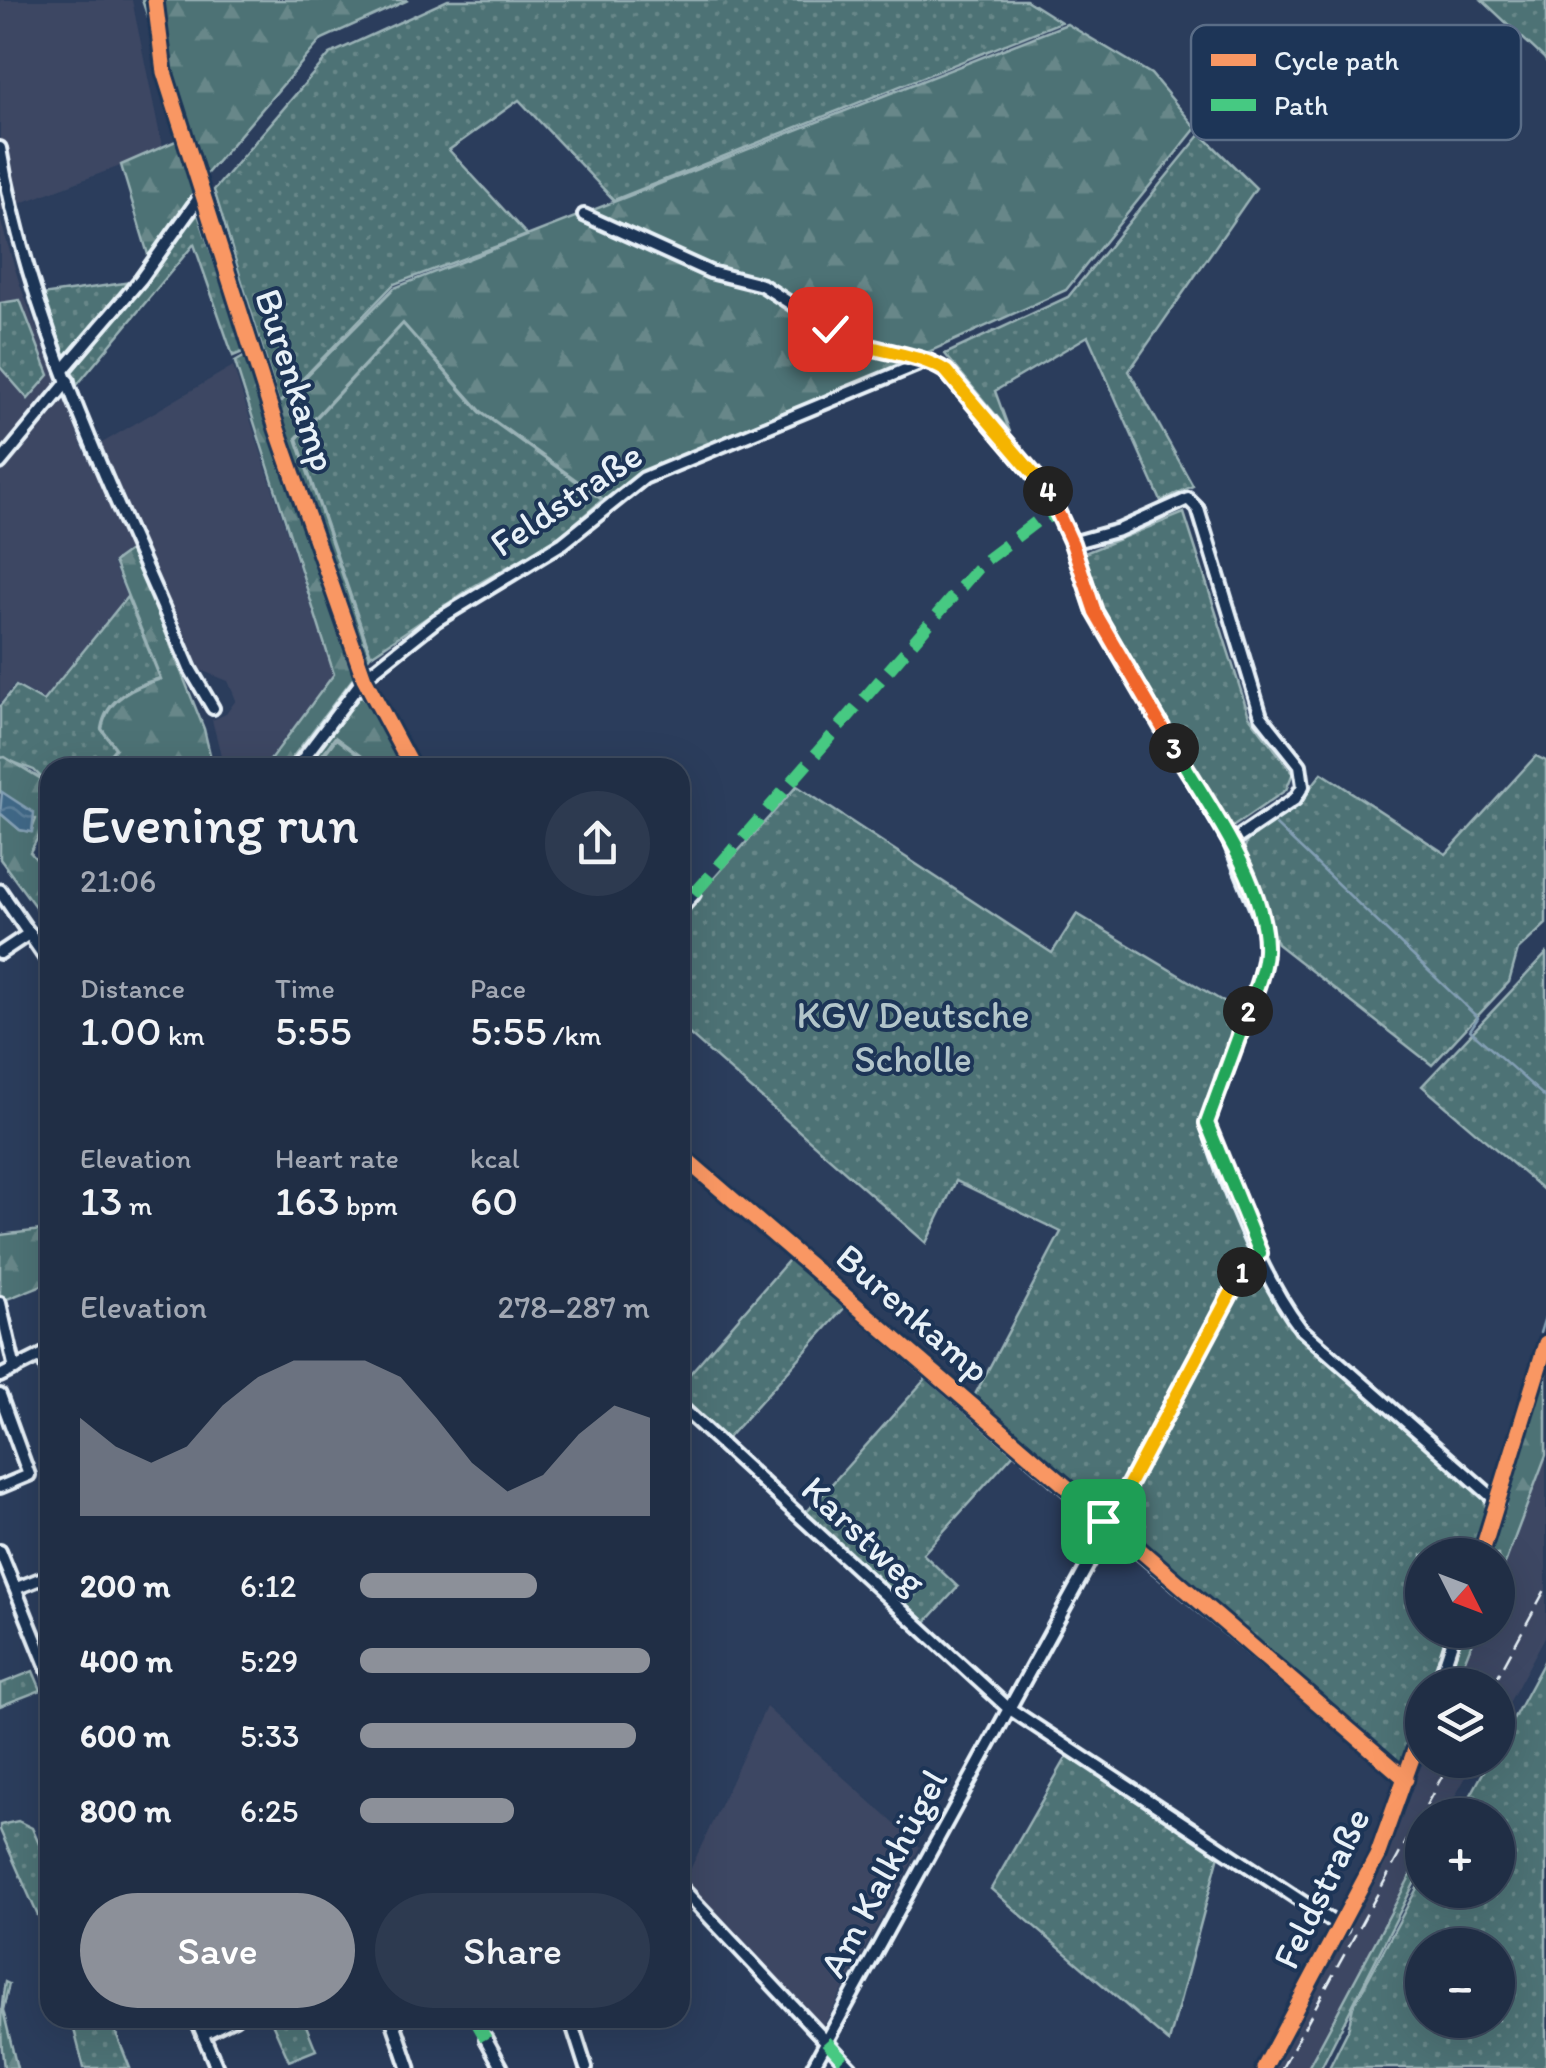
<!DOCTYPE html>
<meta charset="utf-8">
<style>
body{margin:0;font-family:Itim,sans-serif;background:#2d3a50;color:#f1f3f6;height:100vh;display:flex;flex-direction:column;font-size:38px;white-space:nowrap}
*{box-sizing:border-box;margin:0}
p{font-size:32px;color:#a2a8b3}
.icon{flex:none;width:55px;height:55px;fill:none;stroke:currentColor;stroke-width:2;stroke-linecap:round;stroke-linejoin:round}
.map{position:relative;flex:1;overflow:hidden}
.sheet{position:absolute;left:40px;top:758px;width:650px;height:1270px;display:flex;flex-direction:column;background:#202e45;border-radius:30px;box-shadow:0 10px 40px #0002,0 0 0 2px #3d4a5e}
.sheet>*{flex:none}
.needle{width:65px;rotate:132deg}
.buttons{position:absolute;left:1405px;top:1538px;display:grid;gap:20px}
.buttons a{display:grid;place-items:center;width:110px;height:110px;border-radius:50%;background:#202e45;box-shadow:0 10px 40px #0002,0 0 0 2px #3d4a5e;font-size:50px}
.pin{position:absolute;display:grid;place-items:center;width:85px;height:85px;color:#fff;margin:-42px;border-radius:20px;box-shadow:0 5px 15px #0006}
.km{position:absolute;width:50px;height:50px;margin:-25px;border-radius:50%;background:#222;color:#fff;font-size:28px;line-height:50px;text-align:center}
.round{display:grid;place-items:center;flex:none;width:105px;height:105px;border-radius:52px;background:#2d3a50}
.head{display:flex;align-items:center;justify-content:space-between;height:170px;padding:0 40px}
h1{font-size:55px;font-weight:600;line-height:75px}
.figures{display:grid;grid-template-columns:repeat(3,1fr);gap:15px;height:170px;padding:10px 40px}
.figures div{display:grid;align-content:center}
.figures b{font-size:42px;font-weight:600}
.figures small{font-size:28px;font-weight:400}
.figures p{font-size:28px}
.chart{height:280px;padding:20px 40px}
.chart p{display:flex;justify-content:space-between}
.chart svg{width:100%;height:180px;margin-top:10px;fill:#8c9099;opacity:.7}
.primary-button{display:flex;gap:20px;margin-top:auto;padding:20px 40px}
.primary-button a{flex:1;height:115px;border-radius:60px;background:#8c9099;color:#fff;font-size:40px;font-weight:600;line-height:115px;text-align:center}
.primary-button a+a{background:#2d3a50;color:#f1f3f6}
ul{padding:0 40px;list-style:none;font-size:32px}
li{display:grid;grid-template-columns:160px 120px 1fr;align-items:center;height:75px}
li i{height:25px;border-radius:12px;background:#8c9099}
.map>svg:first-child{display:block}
.built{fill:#3c4763}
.green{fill:url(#green-dots);stroke:#9ab2b6;stroke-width:2.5;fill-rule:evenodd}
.forest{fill:url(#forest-firs);stroke:#9ab2b6;stroke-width:2.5}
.water{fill:url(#water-waves);stroke:#839fb4;stroke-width:2.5}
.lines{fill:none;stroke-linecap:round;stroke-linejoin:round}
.stream{stroke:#839fb4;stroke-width:2.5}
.minor-casing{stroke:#e8f1f8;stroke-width:18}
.tertiary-casing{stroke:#e8f1f8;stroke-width:19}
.minor{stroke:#1d3557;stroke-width:10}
.tertiary{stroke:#1d3557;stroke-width:11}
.rail{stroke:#e8f1f8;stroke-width:2.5;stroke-dasharray:15 8;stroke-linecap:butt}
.quiet{stroke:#46c982;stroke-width:12;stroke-dasharray:25 12;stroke-linecap:butt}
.cycleway-casing{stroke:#1d3557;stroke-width:21}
.cycleway{stroke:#f99763;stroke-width:15}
.split-1-casing{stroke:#fff;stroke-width:20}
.split-2-casing{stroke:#fff;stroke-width:20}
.split-3-casing{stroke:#fff;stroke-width:20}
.split-4-casing{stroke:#fff;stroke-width:20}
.split-5-casing{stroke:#fff;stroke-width:20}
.split-1{stroke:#f5b400;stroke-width:12}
.split-2{stroke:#22a559;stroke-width:12}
.split-3{stroke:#22a559;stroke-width:12}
.split-4{stroke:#f0652b;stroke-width:12}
.split-5{stroke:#f5b400;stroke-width:12}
.labels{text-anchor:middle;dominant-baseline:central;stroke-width:8;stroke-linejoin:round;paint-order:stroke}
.street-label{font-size:38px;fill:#e8f1f8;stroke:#1d3557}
.park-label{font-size:38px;fill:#b2c5ca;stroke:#1d3557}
.key{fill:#1d3557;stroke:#5a6d87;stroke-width:2.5}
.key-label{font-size:28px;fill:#e8f1f8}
</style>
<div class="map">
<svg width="1546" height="2068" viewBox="0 0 1546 2068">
<defs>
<pattern id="green-dots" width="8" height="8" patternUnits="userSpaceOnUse" patternTransform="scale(2.5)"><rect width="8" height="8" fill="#4d7274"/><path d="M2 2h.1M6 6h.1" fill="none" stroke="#678789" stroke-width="1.8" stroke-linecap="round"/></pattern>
<pattern id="forest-firs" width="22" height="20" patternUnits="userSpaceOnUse" patternTransform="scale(2.5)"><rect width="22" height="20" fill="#4d7274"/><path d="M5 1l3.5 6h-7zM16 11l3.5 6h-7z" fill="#678789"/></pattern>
<pattern id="water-waves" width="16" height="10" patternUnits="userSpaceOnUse" patternTransform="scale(2.5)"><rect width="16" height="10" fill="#406887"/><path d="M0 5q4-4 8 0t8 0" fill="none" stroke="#5c7e99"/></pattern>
</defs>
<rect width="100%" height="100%" fill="#2b3d5c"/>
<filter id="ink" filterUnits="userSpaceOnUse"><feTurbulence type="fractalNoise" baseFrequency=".01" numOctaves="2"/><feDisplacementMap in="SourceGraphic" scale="20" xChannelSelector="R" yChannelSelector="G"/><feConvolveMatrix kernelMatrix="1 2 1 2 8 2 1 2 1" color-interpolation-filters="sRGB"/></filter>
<g filter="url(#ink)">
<g class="built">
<polygon points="0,0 132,0 163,150 0,211"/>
<polygon points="0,219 20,285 85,453 233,366 333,674 263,767 224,767 212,720 226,714 236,700 228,681 198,669 142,539 112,562 126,596 43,699 15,684 0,703"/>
<polygon points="1546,1455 1546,1635 1498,1723 1498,1685 1455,1685 1477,1630 1498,1630 1498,1582"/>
<polygon points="766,1707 920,1847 821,2031 684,1883"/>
<polygon points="1424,1760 1476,1760 1444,1815 1422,1815 1422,1854 1308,2068 1274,2068 1353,1922"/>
</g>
<g class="green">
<polygon points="448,0 1026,0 1061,22 614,200 519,100 449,150 527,235 394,284 279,403 214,190 330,54"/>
<polygon points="1482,0 1546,0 1546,61 1544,58"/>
<polygon points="1201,134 1256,188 1129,371 1193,486 1161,501 1088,336 995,391 1010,432 945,354 1068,297"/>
<polygon points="198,214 245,351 233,356 194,244 77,385 72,372"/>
<polygon points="131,282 66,357 42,295"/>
<polygon points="20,300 49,375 28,399 0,367 0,303"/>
<polygon points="403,324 480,412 602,500 557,539 474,586 371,655 297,439"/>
<polygon points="1184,513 1249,716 1293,773 1286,790 1231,828 1100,609 1082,554"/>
<path d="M127,597L160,678C133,686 106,698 101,729L115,748L99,767L50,768V803L41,797L43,779L34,770L0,757V706L16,686L43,701Z"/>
<polygon points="336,739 374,767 315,767"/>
<polygon points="1536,756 1546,761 1546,924 1518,950 1509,982 1432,1065 1277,944 1243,852 1247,841 1300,801 1322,773 1446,854"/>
<polygon points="797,786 1052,953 1077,914 1242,1013 1200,1125 1289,1327 1483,1497 1487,1509 1473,1555 1422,1555 1422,1630 1449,1630 1431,1685 1422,1685 1422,1711 1405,1763 1394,1767 1016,1451 923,1554 958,1587 924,1624 805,1514 929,1375 846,1306 726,1440 680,1398 680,1385 794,1254 970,1404 1061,1232 956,1181 926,1243 680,1026 680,916"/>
<polygon points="1546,954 1546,1192 1422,1086"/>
<path d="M1546,1658V2068H1329L1348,2030L1353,2007L1422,1879V1890H1498V1815H1460L1490,1760H1498V1747ZM1422,1945H1498V2020H1422Z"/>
<polygon points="33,1671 41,1690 0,1706 0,1684"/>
<polygon points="1068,1755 1219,1855 1169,2042 991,1889"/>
<polygon points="18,1821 32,1828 50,1869 50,1943 0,1830 0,1825"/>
<polygon points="1422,1854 1422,1868 1321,2068 1308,2068"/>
<polygon points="71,2018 110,2018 130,2068 84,2068"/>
<polygon points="270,2018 303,2018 316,2050 289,2061"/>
</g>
<g class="forest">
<polygon points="142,0 408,0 322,39 203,178"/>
<polygon points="1067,24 1151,74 1196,128 1066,290 654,476 611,505 481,411 403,323 296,438 370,656 285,767 265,767 334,674 235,362 247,355 268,415 394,288"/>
<polygon points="178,140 195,194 149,258 121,165"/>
<path d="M132,549L204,729L213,767L100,768L116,748L102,729C107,698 135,687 161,679L114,562Z"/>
<polygon points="360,696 368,702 403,767 376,767 335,737 313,767 302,768 351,700"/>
<polygon points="5,757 41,779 39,797 50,805 50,828 42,830 30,852 50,875 50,927 0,859 0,813 20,830 31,832 36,819 0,792 0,758"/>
<polygon points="50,1229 50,1282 0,1302 0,1235"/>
<polygon points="1546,1359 1546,1455 1498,1582 1498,1555 1486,1555"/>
<polygon points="1463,1630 1477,1630 1455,1685 1446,1685"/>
<path d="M5,1982L9,1984L3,2010L17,2068H4C0,2040 0,2010 5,1982Z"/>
</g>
<polygon class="water" points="2,792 34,813 32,832 20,830 0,813"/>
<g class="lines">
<g class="stream">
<polyline points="1276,825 1478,1018 1470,1030 1546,1098"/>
<polyline points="1540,1333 1546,1314"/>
<polyline points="1515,1415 1538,1341"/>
<polyline points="1494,1485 1514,1423"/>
</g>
<defs>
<g id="minor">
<polyline points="155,0 164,72 277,429 364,678 412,768"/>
<path d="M0,148C30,330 118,500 190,669L213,708"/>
<path d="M584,215L710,272L762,285L851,343L929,361L946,371L1049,493L1072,543L1095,612L1230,843L1264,927L1265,955L1257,987L1207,1123C1227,1187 1260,1275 1301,1329L1499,1503"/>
<polyline points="64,369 141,279 201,195"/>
<polyline points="0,463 68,381"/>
<polyline points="1072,543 1119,530 1188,499 1198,509 1261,716 1300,765 1303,786 1295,799 1230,843"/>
<polyline points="296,768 364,678 437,620 563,543 644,478 924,362"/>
<polyline points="680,909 694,894"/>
<polyline points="0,953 30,933"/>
<polyline points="680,1154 1103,1521 1110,1519 1247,1262 1260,1253"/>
<polyline points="0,1303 15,1369"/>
<polyline points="42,1355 50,1378"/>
<polyline points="0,1376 50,1351"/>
<polyline points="0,1395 29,1475 0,1487"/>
<polyline points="680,1406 1007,1707 1342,1928"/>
<polyline points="0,1551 50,1675"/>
<polyline points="1481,1555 1546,1343"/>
<polyline points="17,1588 50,1575"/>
<polyline points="1438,1685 1456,1630"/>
<polyline points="680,1886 851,2068"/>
<polyline points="196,2018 217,2068"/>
<polyline points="570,2018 586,2068"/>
<polyline points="203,2034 235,2018"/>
<polyline points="486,2039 502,2068"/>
<polyline points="812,2068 1107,1530 1113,1530 1406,1779"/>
<polyline points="1264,2068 1377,1856 1422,1730"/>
</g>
<g id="tertiary">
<polyline points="0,891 50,964"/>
<polyline points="392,2018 409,2068"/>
</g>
</defs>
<use href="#minor" class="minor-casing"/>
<use href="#tertiary" class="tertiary-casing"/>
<use href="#minor" class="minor"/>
<use href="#tertiary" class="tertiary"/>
<g class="rail">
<polyline points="1493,1685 1546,1588"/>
<polyline points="1282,2068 1451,1760"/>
</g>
<g class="quiet">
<polyline points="694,894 982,563 1036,522 1058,513"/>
<polyline points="474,2018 486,2039"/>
<polyline points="826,2041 851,2068"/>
</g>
<defs>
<g id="cycleway">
<polyline points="155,0 164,72 277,429 364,678 412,768"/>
<polyline points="680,1154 1406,1779"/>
<polyline points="1481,1555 1546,1343"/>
<polyline points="1264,2068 1377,1856 1422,1730"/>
</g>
</defs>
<use href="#cycleway" class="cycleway-casing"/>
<use href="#cycleway" class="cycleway"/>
</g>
</g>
<g class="lines" filter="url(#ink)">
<defs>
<polyline id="split-1" points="1103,1521 1110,1520 1242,1272"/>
<polyline id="split-2" points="1242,1272 1260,1253 1207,1123 1248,1011"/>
<path id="split-3" d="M1174,748C1207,803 1268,886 1265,951C1264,971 1255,992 1248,1011"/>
<polyline id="split-4" points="1048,491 1072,543 1095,612 1174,748"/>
<path id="split-5" d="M830,329C868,355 910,349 946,371L1048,491"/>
</defs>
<use href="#split-1" class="split-1-casing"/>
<use href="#split-2" class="split-2-casing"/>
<use href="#split-3" class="split-3-casing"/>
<use href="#split-4" class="split-4-casing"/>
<use href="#split-5" class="split-5-casing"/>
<use href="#split-1" class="split-1"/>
<use href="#split-2" class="split-2"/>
<use href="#split-3" class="split-3"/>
<use href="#split-4" class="split-4"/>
<use href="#split-5" class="split-5"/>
</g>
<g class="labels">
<g class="street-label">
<text transform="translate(296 380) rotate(72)">Burenkamp</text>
<text transform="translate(566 499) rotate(-34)">Feldstraße</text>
<text transform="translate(913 1313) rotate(41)">Burenkamp</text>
<text transform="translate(864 1535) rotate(43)">Karstweg</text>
<text transform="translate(883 1873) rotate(-62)">Am Kalkhügel</text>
<text transform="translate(1321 1888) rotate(-64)">Feldstraße</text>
</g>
<g class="park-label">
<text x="913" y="1015">KGV Deutsche<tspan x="913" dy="44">Scholle</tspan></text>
</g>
</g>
<rect x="1191" y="25" width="330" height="115" rx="15" class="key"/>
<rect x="1211" y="54" width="45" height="12" fill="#f99763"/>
<rect x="1211" y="99" width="45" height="12" fill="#46c982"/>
<g class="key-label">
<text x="1274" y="70">Cycle path</text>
<text x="1274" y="115">Path</text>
</g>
</svg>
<div class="buttons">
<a><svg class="needle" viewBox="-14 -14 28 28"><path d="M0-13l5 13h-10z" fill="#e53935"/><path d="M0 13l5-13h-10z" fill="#a2a8b3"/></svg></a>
<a><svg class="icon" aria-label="layers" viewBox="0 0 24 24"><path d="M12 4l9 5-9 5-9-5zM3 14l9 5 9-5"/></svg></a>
<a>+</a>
<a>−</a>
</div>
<div class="pin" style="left:1103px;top:1521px;background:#1e9e55"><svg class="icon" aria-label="arrive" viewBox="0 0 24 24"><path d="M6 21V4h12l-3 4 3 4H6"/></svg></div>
<div class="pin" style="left:830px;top:329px;background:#d93025"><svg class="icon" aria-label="check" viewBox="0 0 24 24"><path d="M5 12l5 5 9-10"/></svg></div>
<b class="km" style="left:1242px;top:1272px">1</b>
<b class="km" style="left:1248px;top:1011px">2</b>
<b class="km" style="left:1174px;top:748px">3</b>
<b class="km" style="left:1048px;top:491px">4</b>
<section class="sheet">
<div class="head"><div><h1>Evening run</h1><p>21:06</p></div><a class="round"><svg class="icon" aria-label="share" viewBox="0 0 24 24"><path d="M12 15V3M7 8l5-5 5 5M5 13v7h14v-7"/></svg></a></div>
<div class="figures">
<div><p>Distance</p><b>1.00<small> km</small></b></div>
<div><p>Time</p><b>5:55</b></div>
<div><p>Pace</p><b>5:55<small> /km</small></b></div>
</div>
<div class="figures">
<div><p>Elevation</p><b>13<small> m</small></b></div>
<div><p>Heart rate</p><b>163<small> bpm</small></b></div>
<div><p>kcal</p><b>60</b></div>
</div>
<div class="chart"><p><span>Elevation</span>278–287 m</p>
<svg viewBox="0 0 160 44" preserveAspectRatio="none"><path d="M0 44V20L10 27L20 31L30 27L40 17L50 10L60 6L70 6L80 6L90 10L100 20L110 31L120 38L130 34L140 24L150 17L160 20V44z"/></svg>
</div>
<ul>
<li><b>200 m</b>6:12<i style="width:61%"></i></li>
<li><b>400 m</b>5:29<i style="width:100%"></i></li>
<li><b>600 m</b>5:33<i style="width:95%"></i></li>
<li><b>800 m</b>6:25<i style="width:53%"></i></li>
</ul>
<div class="primary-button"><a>Save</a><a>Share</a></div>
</section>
</div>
